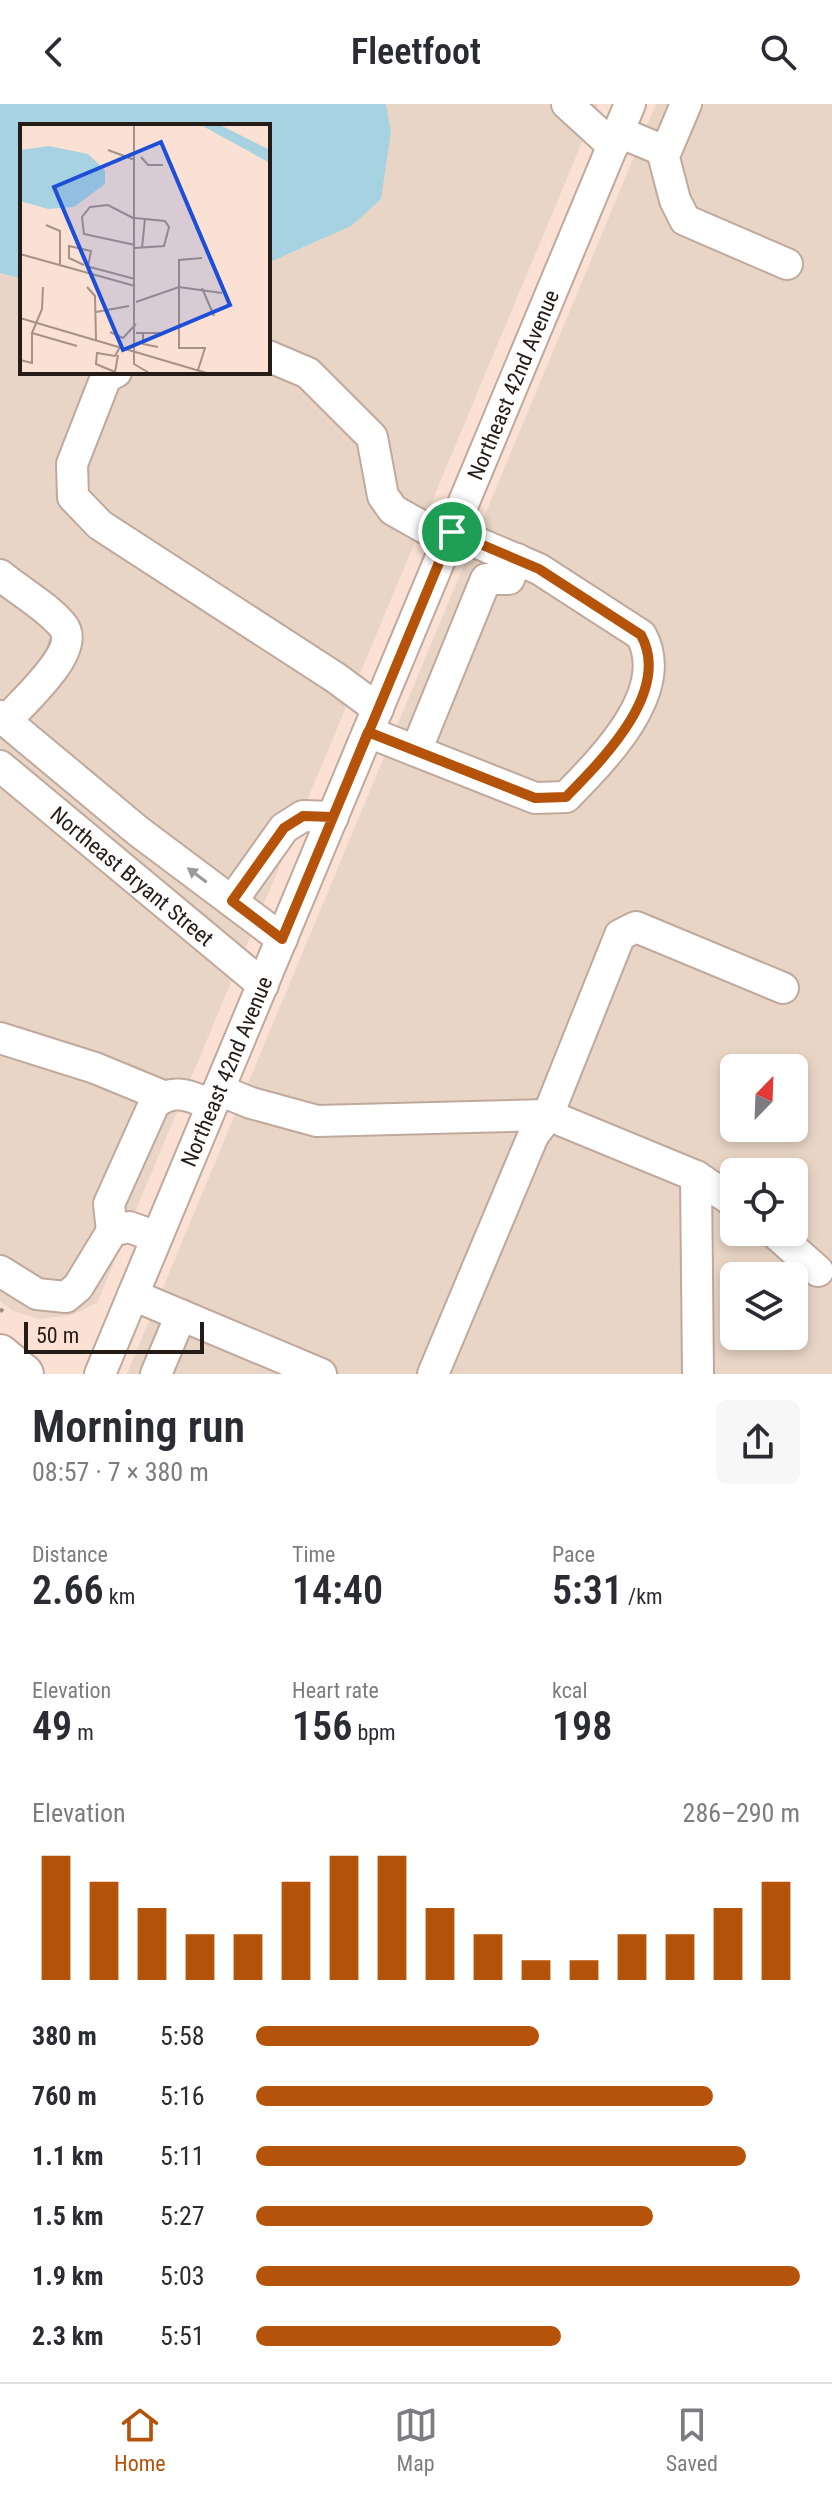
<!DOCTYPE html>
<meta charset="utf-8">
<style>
body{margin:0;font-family:"Roboto Condensed",sans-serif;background:#f7f7f7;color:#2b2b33;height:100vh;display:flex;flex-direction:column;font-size:30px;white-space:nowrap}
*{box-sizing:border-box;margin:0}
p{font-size:26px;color:#7c7c81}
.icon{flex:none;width:44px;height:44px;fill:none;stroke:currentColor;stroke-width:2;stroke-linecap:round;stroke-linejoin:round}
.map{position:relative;height:1270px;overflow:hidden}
.panel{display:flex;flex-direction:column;background:#fff;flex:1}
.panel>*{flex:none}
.needle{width:52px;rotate:23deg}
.fabs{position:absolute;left:720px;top:950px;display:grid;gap:16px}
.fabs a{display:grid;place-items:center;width:88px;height:88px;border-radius:12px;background:#fff;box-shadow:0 4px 12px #0003;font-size:40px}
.scale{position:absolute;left:24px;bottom:20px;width:180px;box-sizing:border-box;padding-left:8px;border:4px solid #251c17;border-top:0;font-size:22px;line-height:28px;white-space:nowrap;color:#251c17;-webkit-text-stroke:6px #fae1d3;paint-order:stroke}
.pin{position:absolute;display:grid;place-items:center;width:68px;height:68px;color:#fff;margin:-34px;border:4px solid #fff;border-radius:50%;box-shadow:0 2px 8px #0007}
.round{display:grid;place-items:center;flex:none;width:84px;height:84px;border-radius:12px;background:#f7f7f7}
.overview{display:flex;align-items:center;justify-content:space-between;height:136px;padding:0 32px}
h1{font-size:44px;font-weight:600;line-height:60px}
.figures{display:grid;grid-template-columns:repeat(3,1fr);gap:12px;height:136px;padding:8px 32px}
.figures div{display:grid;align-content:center}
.figures b{font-size:40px;font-weight:600}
.figures small{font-size:22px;font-weight:400}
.figures p{font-size:22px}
.chart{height:224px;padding:16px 32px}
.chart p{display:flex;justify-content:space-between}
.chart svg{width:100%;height:144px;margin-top:8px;stroke:#b45309;stroke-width:6}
ul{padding:0 32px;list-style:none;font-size:26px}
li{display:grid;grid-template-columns:128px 96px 1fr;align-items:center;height:60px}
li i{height:20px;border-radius:10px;background:#b45309}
header{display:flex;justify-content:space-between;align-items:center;height:104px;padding:0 32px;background:#fff;font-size:36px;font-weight:600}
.tabs{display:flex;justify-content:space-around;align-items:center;height:112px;border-top:2px solid #e1e1e2;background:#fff;font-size:22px;color:#7c7c81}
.tabs a{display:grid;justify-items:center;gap:4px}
.tabs .selected{color:#b45309}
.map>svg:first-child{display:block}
.industrial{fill:#e8d5c5;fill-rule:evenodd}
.water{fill:#a7d2e1}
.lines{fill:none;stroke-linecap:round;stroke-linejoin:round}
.minor-casing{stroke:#c0a99c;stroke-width:34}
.major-casing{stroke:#c0a99c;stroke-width:42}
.path{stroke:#9f8d83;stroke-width:4;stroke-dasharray:4 6;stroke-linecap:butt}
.minor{stroke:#fff;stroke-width:30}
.major{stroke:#fff;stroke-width:38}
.oneway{fill:#9d9997}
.route-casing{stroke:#fff;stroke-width:16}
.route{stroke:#b45309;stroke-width:10}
.labels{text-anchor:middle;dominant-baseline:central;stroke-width:8;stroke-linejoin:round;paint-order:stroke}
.street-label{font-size:22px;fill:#251c17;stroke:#fae1d3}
.inset-road{fill:none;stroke:#a59288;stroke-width:2}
.view{fill:#1d4ed8;fill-opacity:0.15;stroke:#1d4ed8;stroke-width:4}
.inset-edge{fill:none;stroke:#251c17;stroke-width:4}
</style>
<header><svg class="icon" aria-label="back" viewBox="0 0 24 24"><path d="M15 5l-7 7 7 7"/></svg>Fleetfoot<svg class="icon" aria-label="search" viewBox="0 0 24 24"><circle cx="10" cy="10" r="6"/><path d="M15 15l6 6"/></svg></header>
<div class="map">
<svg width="832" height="1270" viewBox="0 0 832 1270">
<rect width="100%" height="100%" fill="#fae1d3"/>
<g class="industrial">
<polygon points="386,0 598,0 97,1199 72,1211 39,1215 13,1207 0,1197 0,169 22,175 22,268 268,268 268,159 325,134 391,27"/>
<path d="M656,0H832V1270H127ZM734,964H794V1024H734ZM734,1068H794V1128H734ZM734,1172H794V1232H734Z"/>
</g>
<polygon class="water" points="0,0 386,0 391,27 381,95 351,122 268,159 268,22 22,22 22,175 0,169"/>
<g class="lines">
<defs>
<g id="minor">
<polyline points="567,0 613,42"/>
<polyline points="619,28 662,46 667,45 686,0"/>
<polyline points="662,46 675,96 685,116 787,160"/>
<polyline points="268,252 308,269 372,333 383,392 393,406 448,437"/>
<polyline points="116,268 106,273 72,360 73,393 100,421 336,574 378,605"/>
<path d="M0,471C19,487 48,503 63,522C82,547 22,598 6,617"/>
<polyline points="0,612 138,727 282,835"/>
<path d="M368,628L535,694L566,693C603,655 672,587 641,531L539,465L452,428"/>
<polyline points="416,647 486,475 509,475 517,455"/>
<path id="s1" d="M0,662L263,881"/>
<polyline points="232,797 284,724 303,712 333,713"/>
<polyline points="0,934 95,964 163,992"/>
<polyline points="219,986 251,999 317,1017 548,1011 696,1072 734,1098"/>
<polyline points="696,1072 698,1270"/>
<path d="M112,1127L109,1100L154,1000C173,983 191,992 212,1001"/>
<polyline points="774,1128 818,1167"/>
<polyline points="0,1167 37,1190 66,1193 78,1183 112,1127 129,1123 157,1133"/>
<polyline points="133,1191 321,1270"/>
<path id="s2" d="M100,1270L630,0"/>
<polyline points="156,1270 181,1211"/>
<polyline points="433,1270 533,1032 548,1011 620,831 636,823 783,884"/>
</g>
<polyline id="major" points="0,1250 24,1270"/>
</defs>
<use href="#minor" class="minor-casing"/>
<use href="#major" class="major-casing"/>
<polyline class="path" points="0,1205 7,1211"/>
<use href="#minor" class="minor"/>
<use href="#major" class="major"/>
</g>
<defs><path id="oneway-solid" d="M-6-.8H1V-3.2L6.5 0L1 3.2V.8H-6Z" transform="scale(2)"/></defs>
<use class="oneway" href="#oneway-solid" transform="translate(197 771) rotate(-143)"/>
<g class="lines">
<defs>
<path id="route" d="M452,428L448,437C393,570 338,702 282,835L232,797L284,724L303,712L333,713L368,628L535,694L566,693C603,655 672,587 641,531L539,465L452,428"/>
</defs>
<use href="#route" class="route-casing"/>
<use href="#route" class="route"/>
</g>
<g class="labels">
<g class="street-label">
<text stroke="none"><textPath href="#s2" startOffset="1072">Northeast 42nd Avenue</textPath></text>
<text stroke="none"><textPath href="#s1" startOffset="172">Northeast Bryant Street</textPath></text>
<text stroke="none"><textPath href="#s2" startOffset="328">Northeast 42nd Avenue</textPath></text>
</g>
</g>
<g transform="translate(20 20)">
<rect width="250" height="250" fill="#fae1d3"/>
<path d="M179,0H198L248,25L250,39ZM29,22L68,30L85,46V60L54,83L28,85L0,77V26Z" fill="#a7d2e1"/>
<path class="inset-road" d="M114,0V240L131,250M88,26L115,36M121,33L128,41H143M115,94L145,97L149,103L144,122L115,124M115,95L88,81L70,83L62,93L64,110L115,121M26,101L40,107V140M122,124L125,95M0,130L115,162M64,141L49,134V122L71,127L68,142M66,142L115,155M67,163L75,172L76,216M182,164L194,192M116,178L159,163L202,169M76,188L109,182M0,194L190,250M90,208L103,214L116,200M12,209L57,222M116,209H145M123,209V220L138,223M98,231L95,248L76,240L77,229L95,232L100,223M0,236L12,239V209L22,185L23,163M178,246L185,224H159V136L182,134"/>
<path class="view" d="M141,18L210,181L103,226L34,63Z"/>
<rect width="250" height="250" class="inset-edge"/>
</g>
</svg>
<div class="fabs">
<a><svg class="needle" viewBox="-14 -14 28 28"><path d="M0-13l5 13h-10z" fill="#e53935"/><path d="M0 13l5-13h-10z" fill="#7c7c81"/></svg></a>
<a><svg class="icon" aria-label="locate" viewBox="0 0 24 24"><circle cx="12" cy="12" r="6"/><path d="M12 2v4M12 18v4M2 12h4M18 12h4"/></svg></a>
<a><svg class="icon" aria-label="layers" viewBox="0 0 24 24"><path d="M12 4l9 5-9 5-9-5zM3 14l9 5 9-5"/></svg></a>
</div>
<div class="scale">50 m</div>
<div class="pin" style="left:452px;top:428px;background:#1e9e55"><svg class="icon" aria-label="arrive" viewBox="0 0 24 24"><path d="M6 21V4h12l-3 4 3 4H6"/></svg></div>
</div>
<section class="panel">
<div class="overview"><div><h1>Morning run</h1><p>08:57 · 7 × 380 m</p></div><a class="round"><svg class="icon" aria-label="share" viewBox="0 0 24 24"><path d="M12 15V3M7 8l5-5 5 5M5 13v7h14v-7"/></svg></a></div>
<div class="figures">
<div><p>Distance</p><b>2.66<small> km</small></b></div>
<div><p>Time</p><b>14:40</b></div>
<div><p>Pace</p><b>5:31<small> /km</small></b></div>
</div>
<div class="figures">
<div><p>Elevation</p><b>49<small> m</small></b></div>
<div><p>Heart rate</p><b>156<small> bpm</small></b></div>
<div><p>kcal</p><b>198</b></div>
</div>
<div class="chart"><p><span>Elevation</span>286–290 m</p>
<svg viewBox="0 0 160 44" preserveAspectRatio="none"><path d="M5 44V6M15 44V14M25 44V22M35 44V30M45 44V30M55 44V14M65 44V6M75 44V6M85 44V22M95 44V30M105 44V38M115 44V38M125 44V30M135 44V30M145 44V22M155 44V14"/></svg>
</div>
<ul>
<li><b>380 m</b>5:58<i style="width:52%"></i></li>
<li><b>760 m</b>5:16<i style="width:84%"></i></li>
<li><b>1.1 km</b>5:11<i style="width:90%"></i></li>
<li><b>1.5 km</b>5:27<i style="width:73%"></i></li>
<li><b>1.9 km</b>5:03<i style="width:100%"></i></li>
<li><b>2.3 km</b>5:51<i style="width:56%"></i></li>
</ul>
</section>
<nav class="tabs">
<a class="selected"><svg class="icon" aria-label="home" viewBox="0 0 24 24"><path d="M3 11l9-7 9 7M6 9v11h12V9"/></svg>Home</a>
<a><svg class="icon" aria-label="map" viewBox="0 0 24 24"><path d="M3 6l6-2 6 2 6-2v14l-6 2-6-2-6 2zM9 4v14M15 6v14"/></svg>Map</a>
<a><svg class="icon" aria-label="saved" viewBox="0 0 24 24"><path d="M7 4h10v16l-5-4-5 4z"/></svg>Saved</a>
</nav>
